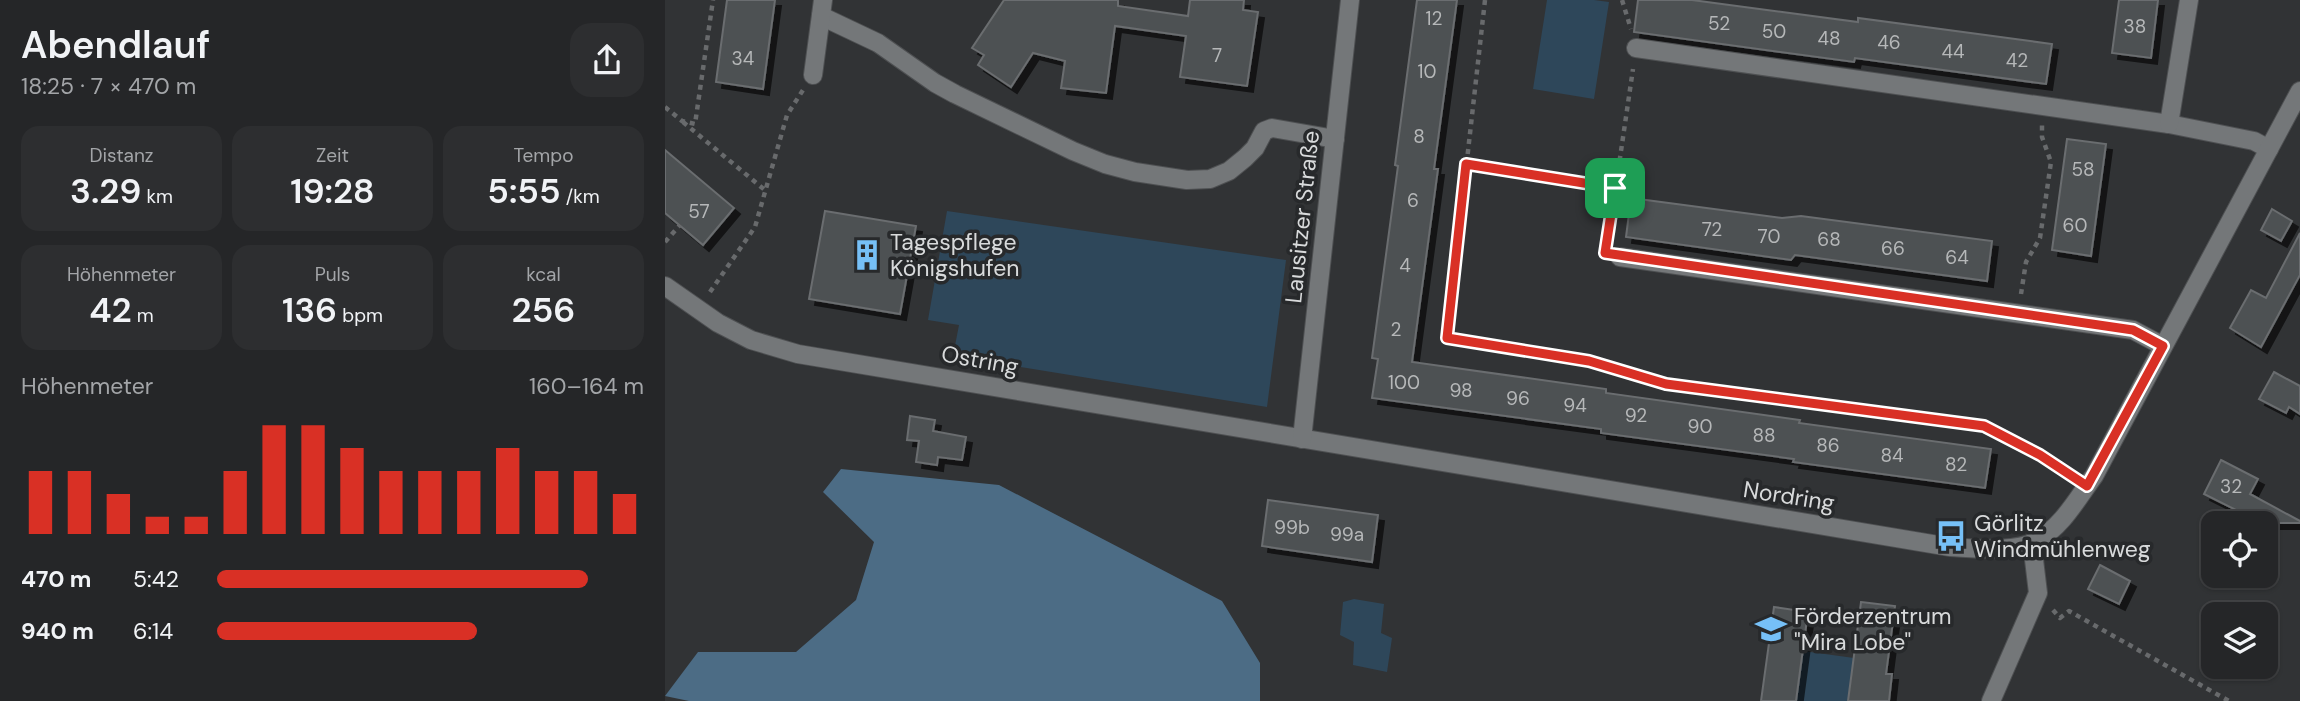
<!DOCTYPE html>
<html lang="de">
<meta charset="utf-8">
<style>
body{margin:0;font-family:"DM Sans",sans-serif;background:#2d2e30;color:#f1f3f6;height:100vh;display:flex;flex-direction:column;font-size:26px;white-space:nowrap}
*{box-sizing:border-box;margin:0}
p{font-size:23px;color:#a3a5a8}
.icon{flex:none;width:38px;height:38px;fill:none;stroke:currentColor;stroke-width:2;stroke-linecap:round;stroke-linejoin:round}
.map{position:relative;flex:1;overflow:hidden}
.side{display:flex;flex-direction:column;background:#252628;width:665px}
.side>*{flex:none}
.tools{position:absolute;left:1536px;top:511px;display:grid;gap:14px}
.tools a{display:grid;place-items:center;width:77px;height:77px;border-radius:14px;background:#252628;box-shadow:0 2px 5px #0004,0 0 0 2px #424345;font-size:35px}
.pin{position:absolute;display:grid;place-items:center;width:60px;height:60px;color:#fff;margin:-30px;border-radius:14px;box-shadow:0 4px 10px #0006}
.round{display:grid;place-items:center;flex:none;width:74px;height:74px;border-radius:21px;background:#2d2e30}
.head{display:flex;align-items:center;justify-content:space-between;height:119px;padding:0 21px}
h1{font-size:38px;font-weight:600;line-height:52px}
.metrics{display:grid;grid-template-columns:repeat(3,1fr);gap:10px;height:119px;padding:7px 21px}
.metrics div{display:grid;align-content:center;border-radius:18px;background:#2d2e30;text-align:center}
.metrics b{font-size:35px;font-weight:600}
.metrics small{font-size:19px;font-weight:400}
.metrics p{font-size:19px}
.chart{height:196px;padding:14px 21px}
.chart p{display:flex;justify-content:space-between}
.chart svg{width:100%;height:126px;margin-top:7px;stroke:#d93025;stroke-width:6}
ul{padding:0 21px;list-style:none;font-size:23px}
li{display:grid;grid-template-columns:112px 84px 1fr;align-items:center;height:52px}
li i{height:18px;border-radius:9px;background:#d93025}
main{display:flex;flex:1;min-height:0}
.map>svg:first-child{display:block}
.green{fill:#2e475a}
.forest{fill:#4c6c85}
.building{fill:#4e5153;stroke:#6a6d6f;stroke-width:2;filter:url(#shadow)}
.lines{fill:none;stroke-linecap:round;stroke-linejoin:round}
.minor-casing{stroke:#4e5052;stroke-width:20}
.path{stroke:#686a6c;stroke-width:4.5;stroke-dasharray:5 5;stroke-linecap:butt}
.minor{stroke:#747779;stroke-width:18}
.route-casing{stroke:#fff;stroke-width:14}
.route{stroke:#d93025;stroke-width:9}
.labels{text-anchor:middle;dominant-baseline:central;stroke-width:7;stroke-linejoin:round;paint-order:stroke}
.number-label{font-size:19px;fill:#b6b8b9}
.street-label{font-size:23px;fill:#d8dadb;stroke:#27292b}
.poi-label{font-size:23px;fill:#d8dadb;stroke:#27292b;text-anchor:start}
</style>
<main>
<section class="side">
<div class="head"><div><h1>Abendlauf</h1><p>18:25 · 7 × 470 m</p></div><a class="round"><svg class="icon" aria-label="share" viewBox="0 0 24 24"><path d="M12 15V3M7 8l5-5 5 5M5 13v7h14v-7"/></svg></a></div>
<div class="metrics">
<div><p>Distanz</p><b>3.29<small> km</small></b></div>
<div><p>Zeit</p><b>19:28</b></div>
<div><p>Tempo</p><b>5:55<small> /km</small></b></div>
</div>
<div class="metrics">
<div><p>Höhenmeter</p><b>42<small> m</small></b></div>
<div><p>Puls</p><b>136<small> bpm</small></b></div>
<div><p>kcal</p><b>256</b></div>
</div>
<div class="chart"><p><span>Höhenmeter</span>160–164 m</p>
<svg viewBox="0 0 160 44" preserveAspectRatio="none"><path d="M5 44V22M15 44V22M25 44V30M35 44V38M45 44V38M55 44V22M65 44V6M75 44V6M85 44V14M95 44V22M105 44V22M115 44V22M125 44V14M135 44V22M145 44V22M155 44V30"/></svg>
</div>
<ul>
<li><b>470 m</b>5:42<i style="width:87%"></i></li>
<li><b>940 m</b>6:14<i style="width:61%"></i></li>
</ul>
</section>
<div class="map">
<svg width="1635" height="701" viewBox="0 0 1635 701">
<defs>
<filter id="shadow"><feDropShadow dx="6" dy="6" stdDeviation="0" flood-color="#0009"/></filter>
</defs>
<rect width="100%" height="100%" fill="#313335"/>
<g class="green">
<polygon points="882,0 929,0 944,2 929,99 868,89"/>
<polygon points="282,211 621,260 602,407 288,356 294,325 263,320"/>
<polygon points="689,599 719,604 716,633 727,638 722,672 688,665 689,642 675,635 678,602"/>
<polygon points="1138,651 1189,658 1183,701 1131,701"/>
</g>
<polygon class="forest" points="176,469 334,485 557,601 595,663 595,701 24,701 0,696 33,652 131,652 191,600 209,542 158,492"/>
<g class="building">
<polygon points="62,0 110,0 98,89 51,82"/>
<polygon points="339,0 453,0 453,6 523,16 525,0 579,0 578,10 593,12 582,86 515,77 521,36 450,26 441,93 396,88 400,61 368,53 346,87 313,65 319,55 307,48"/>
<polygon points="752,0 792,0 769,169 773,169 747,362 941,389 941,393 1135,420 1134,423 1326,449 1320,488 1128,462 1129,459 936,433 936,429 707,398 713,359 707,358 733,166 730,165"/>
<polygon points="973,0 1027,0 1193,22 1193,18 1387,44 1381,84 1190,58 1189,62 969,32"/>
<polygon points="1454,0 1493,0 1486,58 1447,53"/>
<polygon points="1402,139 1441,144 1426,256 1387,250"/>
<polygon points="0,150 69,208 38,245 0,213"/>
<polygon points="966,198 1117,218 1136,216 1327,241 1322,281 1130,255 1126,260 961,237"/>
<polygon points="1607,209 1627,221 1616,241 1596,230"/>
<polygon points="160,211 251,226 235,314 144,299"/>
<polygon points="1635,233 1635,275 1596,347 1565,328 1586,290 1601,298"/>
<polygon points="1609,372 1635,386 1635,414 1624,407 1621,413 1594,399"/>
<polygon points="245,416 270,420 268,431 301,437 297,460 273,457 272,465 251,462 254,441 242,440"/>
<polygon points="1556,460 1593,479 1585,494 1635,521 1635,523 1597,523 1539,494"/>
<polygon points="603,500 713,515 707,562 597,546"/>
<polygon points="1435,565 1465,581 1454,604 1423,589"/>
<polygon points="1196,602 1230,606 1221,674 1227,674 1224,701 1183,701"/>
<polygon points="1109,607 1143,612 1131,701 1096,701"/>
</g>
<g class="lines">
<defs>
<g id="minor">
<polyline points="156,16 213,43 270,83 290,94 408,151 440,164 470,172 522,180 545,179 564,171 580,158 590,148 599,131 607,128 670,139"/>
<polyline points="971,48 1504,124 1589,141 1604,149"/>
<polyline points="148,75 158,0"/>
<polyline points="1504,124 1524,0"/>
<polyline points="955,257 1468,330 1498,346"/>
<path d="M0,286L53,323L86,340L133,354L1285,547C1308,548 1350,553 1371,541C1397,527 1412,499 1429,476L1635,91"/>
<polyline points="637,439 685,0"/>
<polyline points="1326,701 1373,593 1367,543"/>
</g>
</defs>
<use href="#minor" class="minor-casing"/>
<g class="path">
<polyline points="820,0 782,338 924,361 1001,384 1319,427 1375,455 1404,474"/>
<polyline points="957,0 966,29"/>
<polyline points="0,107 17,121 30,124 48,0"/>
<polyline points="18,122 101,191"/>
<polyline points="801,164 950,188"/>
<polyline points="943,240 968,69"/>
<polyline points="0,242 15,225"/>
<polyline points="45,292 90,227 122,115 138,90"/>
<polyline points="1356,294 1361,262 1375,238 1386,162 1377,137 1377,124"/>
<polyline points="1388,610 1395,618 1404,611 1564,701"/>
</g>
<use href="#minor" class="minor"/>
</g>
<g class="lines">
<defs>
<polygon id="route" points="801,164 950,188 940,253 1468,330 1498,346 1422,486 1375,455 1319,426 1001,384 924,361 782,338"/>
</defs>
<use href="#route" class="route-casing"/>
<use href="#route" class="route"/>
</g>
<defs>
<symbol id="building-bare" viewBox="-9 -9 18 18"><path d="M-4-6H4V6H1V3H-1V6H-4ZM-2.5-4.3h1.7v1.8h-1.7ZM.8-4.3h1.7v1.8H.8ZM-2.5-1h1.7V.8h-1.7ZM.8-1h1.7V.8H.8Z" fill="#76c0f7" stroke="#27292b" stroke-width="2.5" paint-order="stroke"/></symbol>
<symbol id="bus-bare" viewBox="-9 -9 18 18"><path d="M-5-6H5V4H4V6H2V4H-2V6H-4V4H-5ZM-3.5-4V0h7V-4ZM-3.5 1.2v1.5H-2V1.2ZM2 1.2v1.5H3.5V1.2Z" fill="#76c0f7" stroke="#27292b" stroke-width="2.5" paint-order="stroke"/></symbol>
<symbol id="school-bare" viewBox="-9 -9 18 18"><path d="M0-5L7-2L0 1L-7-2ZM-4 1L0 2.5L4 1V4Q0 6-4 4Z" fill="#76c0f7" stroke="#27292b" stroke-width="2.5" paint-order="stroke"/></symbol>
</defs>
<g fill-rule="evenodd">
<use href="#building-bare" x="180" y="233" width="44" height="44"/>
<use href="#bus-bare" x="1264" y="514" width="44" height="44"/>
<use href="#school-bare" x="1084" y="607" width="44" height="44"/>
</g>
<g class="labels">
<g class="number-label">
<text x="769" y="18">12</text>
<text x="1054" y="23">52</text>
<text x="1470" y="26">38</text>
<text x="1109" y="31">50</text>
<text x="1164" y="38">48</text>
<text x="1224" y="42">46</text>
<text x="1288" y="51">44</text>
<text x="552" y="55">7</text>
<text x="78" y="58">34</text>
<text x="1352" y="60">42</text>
<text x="762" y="71">10</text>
<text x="754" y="136">8</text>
<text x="1418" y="169">58</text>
<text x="748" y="200">6</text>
<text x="34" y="211">57</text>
<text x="1410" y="225">60</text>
<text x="1047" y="229">72</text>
<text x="1104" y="236">70</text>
<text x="1164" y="239">68</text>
<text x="1228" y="248">66</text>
<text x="1292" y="257">64</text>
<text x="740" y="265">4</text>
<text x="731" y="329">2</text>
<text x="739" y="382">100</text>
<text x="796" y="390">98</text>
<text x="853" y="398">96</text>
<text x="910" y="405">94</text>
<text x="971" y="415">92</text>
<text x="1035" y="426">90</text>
<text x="1099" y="435">88</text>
<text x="1163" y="445">86</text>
<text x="1227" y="455">84</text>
<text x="1291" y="464">82</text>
<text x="1566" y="486">32</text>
<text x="627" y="527">99b</text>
<text x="682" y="534">99a</text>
</g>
<g class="street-label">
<text transform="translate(637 217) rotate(-84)">Lausitzer Straße</text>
<text transform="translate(315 360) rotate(10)">Ostring</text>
<text transform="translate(1124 496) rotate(9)">Nordring</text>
</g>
<g class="poi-label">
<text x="225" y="242">Tagespflege<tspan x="225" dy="26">Königshufen</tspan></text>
<text x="1309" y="523">Görlitz<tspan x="1309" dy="26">Windmühlenweg</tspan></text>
<text x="1129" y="616">Förderzentrum<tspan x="1129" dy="26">"Mira Lobe"</tspan></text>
</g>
</g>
</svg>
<div class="tools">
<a><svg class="icon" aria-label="locate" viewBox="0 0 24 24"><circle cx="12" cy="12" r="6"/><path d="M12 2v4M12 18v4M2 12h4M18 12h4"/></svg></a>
<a><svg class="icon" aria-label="layers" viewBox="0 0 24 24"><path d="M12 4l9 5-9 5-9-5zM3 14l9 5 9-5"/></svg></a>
</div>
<div class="pin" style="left:950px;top:188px;background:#1e9e55"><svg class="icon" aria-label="arrive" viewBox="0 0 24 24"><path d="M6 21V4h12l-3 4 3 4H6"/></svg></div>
</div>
</main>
